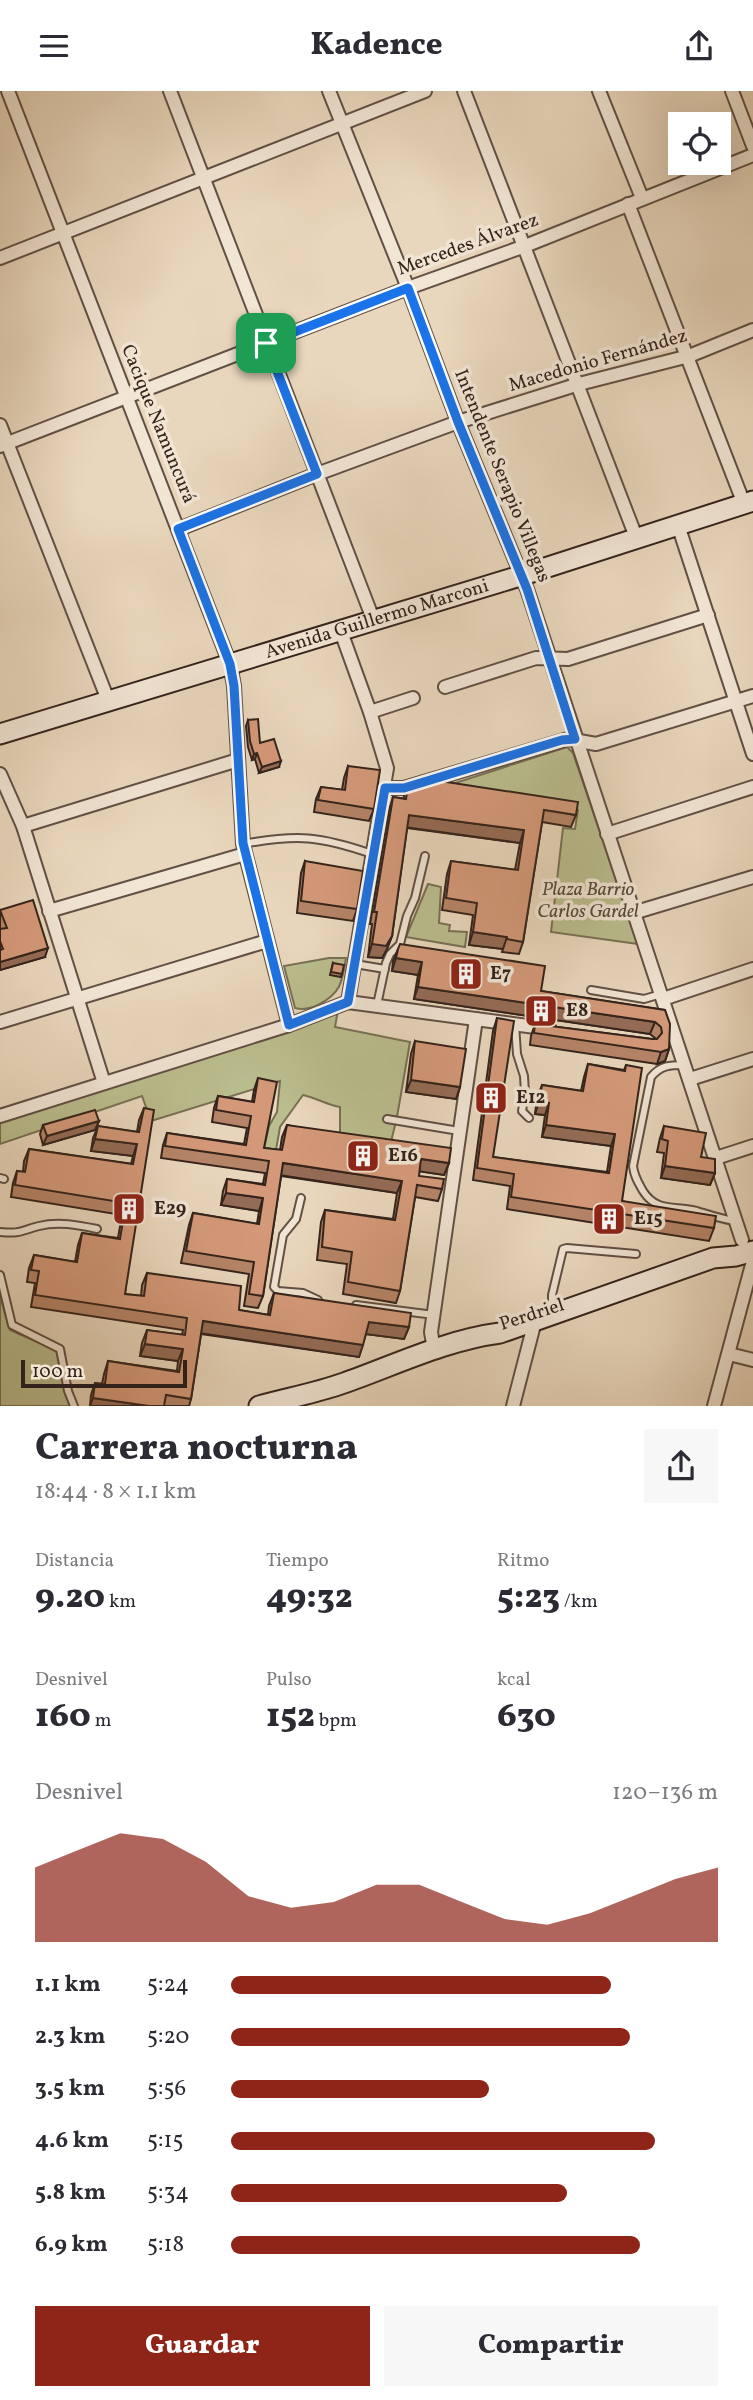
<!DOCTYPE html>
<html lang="es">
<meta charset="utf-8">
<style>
body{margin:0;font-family:Vollkorn,serif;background:#f7f7f7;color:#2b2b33;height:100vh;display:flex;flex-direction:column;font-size:26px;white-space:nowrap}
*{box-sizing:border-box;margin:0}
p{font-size:23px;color:#7c7c81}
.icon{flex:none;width:38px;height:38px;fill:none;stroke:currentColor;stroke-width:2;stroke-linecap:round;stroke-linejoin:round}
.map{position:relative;height:1315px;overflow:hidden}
.details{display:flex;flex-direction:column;background:#fff;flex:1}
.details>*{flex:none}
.controls{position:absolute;left:668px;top:21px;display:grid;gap:14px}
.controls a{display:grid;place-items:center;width:63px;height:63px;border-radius:0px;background:#fff;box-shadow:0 7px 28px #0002;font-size:35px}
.scale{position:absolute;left:21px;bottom:18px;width:166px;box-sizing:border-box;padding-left:7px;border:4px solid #34231b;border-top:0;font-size:19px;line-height:24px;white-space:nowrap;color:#34231b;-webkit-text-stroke:5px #f1e5d4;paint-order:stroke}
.pin{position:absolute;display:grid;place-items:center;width:60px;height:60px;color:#fff;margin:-30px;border-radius:14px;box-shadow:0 4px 10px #0006}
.round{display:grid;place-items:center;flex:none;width:74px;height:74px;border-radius:0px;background:#f7f7f7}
.summary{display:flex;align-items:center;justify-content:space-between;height:119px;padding:0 35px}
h1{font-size:38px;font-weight:800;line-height:52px}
.figures{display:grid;grid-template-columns:repeat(3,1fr);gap:10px;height:119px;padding:7px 35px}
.figures div{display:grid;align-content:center}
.figures b{font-size:35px;font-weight:800}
.figures small{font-size:19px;font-weight:400}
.figures p{font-size:19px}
.chart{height:196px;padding:14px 35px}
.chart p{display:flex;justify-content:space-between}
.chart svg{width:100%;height:126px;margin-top:7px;fill:#8f2418;opacity:.7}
.primary-button{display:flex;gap:14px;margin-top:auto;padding:14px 35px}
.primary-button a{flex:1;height:80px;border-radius:0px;background:#8f2418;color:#fff;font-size:28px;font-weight:800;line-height:80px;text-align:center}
.primary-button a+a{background:#f7f7f7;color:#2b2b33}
ul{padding:0 35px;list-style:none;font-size:23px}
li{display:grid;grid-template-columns:112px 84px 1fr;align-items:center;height:52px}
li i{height:18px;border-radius:9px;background:#8f2418}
header{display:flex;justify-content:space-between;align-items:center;height:91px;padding:0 35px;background:#fff;font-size:32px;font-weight:800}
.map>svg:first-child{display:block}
.green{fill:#babd8e;stroke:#777054;stroke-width:2}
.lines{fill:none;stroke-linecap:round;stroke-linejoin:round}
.service-casing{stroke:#615044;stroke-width:10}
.minor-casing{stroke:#615044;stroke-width:16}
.secondary-casing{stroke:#34231b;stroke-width:23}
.service{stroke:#f1e5d4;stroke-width:6}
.minor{stroke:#f1e5d4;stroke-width:12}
.secondary{stroke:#f1e5d4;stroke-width:19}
.wall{fill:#b68468;stroke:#34231b;stroke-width:2}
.shaded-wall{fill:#946b55;stroke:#34231b;stroke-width:2}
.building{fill:#d49979;stroke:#34231b;stroke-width:2}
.route-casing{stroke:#fff;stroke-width:14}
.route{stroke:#1a73e8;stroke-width:9}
.labels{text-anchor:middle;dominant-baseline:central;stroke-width:7;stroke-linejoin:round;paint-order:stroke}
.street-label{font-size:19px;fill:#34231b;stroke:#f1e5d4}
.park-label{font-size:19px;font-style:italic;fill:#564a38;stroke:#f1e5d4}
.poi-label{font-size:19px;font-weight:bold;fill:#34231b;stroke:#f1e5d4;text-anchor:start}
</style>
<header><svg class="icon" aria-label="menu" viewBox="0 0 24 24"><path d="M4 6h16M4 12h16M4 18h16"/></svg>Kadence<svg class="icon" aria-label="share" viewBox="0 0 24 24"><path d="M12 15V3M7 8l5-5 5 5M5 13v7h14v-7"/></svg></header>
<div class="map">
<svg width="753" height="1315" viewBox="0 0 753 1315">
<rect width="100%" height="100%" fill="#e9d7bd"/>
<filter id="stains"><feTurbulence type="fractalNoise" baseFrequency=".00286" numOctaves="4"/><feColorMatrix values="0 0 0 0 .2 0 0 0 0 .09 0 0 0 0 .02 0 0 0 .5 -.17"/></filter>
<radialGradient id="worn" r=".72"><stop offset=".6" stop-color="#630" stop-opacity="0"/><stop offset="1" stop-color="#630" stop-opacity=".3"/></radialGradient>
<g class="green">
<polygon points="567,656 573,662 638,853 551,841 563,737 575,738 578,719 532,712 452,693"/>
<polygon points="428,793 441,796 439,832 450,834 449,840 467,841 465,856 406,846"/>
<path d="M329,867H346C342,892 341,902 318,914C310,918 303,919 295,917L284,875Z"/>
<path d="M338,919L335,936L410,951L397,1026L390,1055L340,1044V1016C327,1014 317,1007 303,1004L280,1036L275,1065L263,1062L269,1035L277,1021L280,990L151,1030L142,1005L0,1053V1031Z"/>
<polygon points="0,1205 10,1239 56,1259 72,1315 0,1315"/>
</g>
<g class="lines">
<defs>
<g id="service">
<path d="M243,753C298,743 320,745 372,763"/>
<polyline points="355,873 385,878"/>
<polyline points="591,899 644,908 661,903"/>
<polyline points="377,914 386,872 390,863 400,853 407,825 415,807 425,765"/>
<polyline points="515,933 517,963 524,985 525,1002 522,1020 529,1027"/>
<path d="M685,974C670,974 661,974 651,986L633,1075C634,1085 638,1091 643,1100C657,1122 675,1114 697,1120C710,1124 721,1128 735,1130"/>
<polyline points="387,1028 459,1040"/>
<polyline points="0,1087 4,1088"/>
<polyline points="301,1107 296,1128 283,1144 274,1196 278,1200 303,1202 318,1209"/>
<path d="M0,1141C21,1143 20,1140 39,1135C58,1130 78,1134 97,1138"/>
<polyline points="0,1184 12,1234 60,1258 68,1300 74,1315"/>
<polyline points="356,1214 434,1224"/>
<polyline points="552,1215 552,1204 563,1158 567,1157 636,1163"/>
</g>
<g id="minor">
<polyline points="8,0 230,573 234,595 243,753 289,934"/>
<polyline points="170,0 373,528"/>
<polyline points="329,0 408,197 458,331 527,498 742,1149"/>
<polyline points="464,0 636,446"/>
<polyline points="599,0 642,107"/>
<polyline points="732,0 753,55"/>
<polyline points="628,113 744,413"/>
<polyline points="0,167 425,0"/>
<polyline points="0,334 108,609"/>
<polyline points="0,355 408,197 525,155 753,64"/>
<polyline points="678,434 753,663"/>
<polyline points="179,438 317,383 458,331 579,293 689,265 753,239"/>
<polyline points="340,538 370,621 387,677 348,911"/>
<polyline points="445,596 536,567 568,568 708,524"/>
<polyline points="370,621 413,607"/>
<polyline points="0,683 23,735 104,992"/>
<polyline points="385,697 404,697 568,648 596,653 753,605"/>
<polyline points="23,735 238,669"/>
<polyline points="607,743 753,696"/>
<polyline points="49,820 245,763"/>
<polyline points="633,822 753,786"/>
<polyline points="663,908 753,878"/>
<polyline points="0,931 267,850"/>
<polyline points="690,988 753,968"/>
<polyline points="0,1025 289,934 348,911 550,938"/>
<polyline points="716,1067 753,1055"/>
<polyline points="434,1259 431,1241 476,928"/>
<polyline points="729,1263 753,1269"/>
<polyline points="513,1315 535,1230"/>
<polyline points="714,1315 753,1170"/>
</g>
<g id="secondary">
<path id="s1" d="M0,643L520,485L753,410"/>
<path d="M259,1315C288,1307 316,1302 344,1292C395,1274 446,1249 500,1242L713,1167L736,1165L753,1160"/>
</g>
</defs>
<use href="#service" class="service-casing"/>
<use href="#minor" class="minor-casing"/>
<use href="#secondary" class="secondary-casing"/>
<use href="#service" class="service"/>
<use href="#minor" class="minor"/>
<use href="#secondary" class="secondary"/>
</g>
<g class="wall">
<polygon points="248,629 260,652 279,676 259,682 255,668 252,669 248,656 246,635"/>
<polygon points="348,675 374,718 369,730 314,721 316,708 321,696 342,699 344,687"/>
<polygon points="408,694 576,724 571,736 542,731 523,851 519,863 502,861 503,858 469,854 473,824 442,819 447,783 451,770 515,779 520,752 407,737 392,845 387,858 382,867 368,866 372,833 370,833 389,719 393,706 403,708"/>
<polygon points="305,770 357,818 353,830 297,822 301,782"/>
<polygon points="0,819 45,866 0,879"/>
<polygon points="398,858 541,900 665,919 669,958 665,970 657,973 530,954 531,945 535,933 652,948 656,948 650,943 414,908 418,884 392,880 393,870"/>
<polygon points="333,872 342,883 341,886 330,884"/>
<polygon points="497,927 493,1066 607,1081 611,1055 542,1046 545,1024 535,1023 537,1007 542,994 581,1000 584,986 588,973 624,979 626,974 622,1110 714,1137 709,1150 507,1118 510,1095 473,1089 493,940"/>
<polygon points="415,950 460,996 456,1008 406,1001 411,963"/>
<polygon points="258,987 264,1057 280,1059 282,1046 287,1034 449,1072 444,1084 419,1080 419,1085 442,1098 438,1110 415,1106 400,1200 396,1212 343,1203 347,1173 317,1169 321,1131 325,1119 393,1128 397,1102 281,1085 263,1205 258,1217 244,1215 249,1183 181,1172 189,1134 193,1122 257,1133 259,1120 221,1114 223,1100 227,1088 263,1093 265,1082 161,1067 163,1054 167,1042 244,1053 247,1037 212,1031 214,1017 218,1005 252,1011 254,999"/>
<polygon points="144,1017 125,1203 141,1205 142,1194 147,1182 239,1219 268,1224 269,1215 274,1202 409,1236 404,1248 366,1243 359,1266 201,1243 191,1308 189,1315 90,1315 91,1304 95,1292 102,1293 104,1283 108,1270 177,1280 178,1270 140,1265 142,1252 147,1239 182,1244 183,1239 31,1216 35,1192 27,1191 29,1177 34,1164 75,1171 78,1154 82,1142 118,1147 122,1124 11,1106 13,1092 17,1080 23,1081 24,1070 29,1058 131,1073 133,1065 91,1060 93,1047 98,1035 137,1041 139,1029"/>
<polygon points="99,1030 95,1039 43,1054 40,1043 43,1034"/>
<polygon points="664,1035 701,1066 715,1082 710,1094 661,1087 664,1062 657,1061 660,1047"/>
</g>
<g class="shaded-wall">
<polygon points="257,662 255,668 252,669 254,663"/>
<polygon points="281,670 279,676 259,682 262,676"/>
<polygon points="409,724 524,739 520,752 404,736"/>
<polygon points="473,841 507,846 503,858 469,854"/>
<polygon points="392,845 387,858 382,867 368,866 372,853"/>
<polygon points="48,857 45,866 0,879 0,871"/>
<polygon points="396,867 422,871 418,884 392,880"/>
<polygon points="418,896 655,931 650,943 414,908"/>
<polygon points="669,958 665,970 657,973 661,961"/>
<polygon points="411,989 460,996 456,1008 406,1001"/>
<polygon points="539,1011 549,1012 545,1024 535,1023"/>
<polygon points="99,1030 95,1039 43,1054 47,1045"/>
<polygon points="546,1034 615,1043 611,1055 542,1046"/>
<polygon points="95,1048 137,1053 133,1065 91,1060"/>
<polygon points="421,1068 449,1072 444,1084 417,1080"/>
<polygon points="283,1072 402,1090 397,1102 279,1084"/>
<polygon points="665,1075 715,1082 710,1094 661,1087"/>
<polygon points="226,1102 263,1107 259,1120 221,1114"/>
<polygon points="203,1230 363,1254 359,1266 199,1242"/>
<polygon points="369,1231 409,1236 404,1248 365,1243"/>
<polygon points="145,1253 183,1258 178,1270 140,1265"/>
<polygon points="93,1307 149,1315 90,1315"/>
</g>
<g class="building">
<polygon points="258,628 260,652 274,648 281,670 262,676 257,662 254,663 250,650 248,629"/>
<polygon points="348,675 380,679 374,718 318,709 321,696 345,699"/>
<polygon points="427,688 578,711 576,724 544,719 523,851 507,848 507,846 473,841 477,812 446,807 451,770 518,779 524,739 409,724 392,845 386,855 372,853 377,821 374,821 393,706 406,708 408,694"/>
<polygon points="305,770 363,780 357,818 301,810"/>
<polygon points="33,809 48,857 0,871 0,859 3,858 0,850 0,838 7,837 0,819"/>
<polygon points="400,853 545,875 541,900 665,919 670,933 669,958 661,961 534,942 535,933 652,948 657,948 662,942 661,936 655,931 418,896 422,871 396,867 398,858"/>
<polygon points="333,872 344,874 342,883 331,881"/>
<polygon points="497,927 514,930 493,1066 609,1082 615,1043 546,1034 549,1012 539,1011 542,994 583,1000 588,973 625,980 626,974 642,977 622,1110 716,1125 714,1137 511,1106 514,1083 477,1077"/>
<polygon points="415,950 466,958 460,996 411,989"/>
<polygon points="258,987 277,991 264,1057 282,1059 287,1034 451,1057 449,1072 421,1068 419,1085 444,1088 442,1098 417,1094 400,1200 348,1191 352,1161 322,1156 325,1119 395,1129 402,1090 283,1072 263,1205 249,1203 254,1171 186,1160 193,1122 259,1133 263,1107 226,1102 227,1088 265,1094 269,1070 165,1055 167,1042 246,1054 251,1025 216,1019 218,1005 254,1011"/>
<polygon points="144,1017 154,1019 125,1203 144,1205 147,1182 241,1195 239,1219 270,1224 274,1202 411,1222 409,1236 369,1231 363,1254 203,1230 191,1308 166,1304 164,1315 149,1315 93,1307 95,1292 105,1293 108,1270 179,1281 183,1258 145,1253 147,1239 185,1244 187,1227 35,1204 39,1180 31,1179 34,1164 77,1171 82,1142 120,1148 126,1112 15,1094 17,1080 25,1081 29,1058 133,1073 137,1053 95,1048 98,1035 139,1041"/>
<polygon points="95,1019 99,1030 47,1045 43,1034"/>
<polygon points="664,1035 706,1042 701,1066 715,1068 715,1082 665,1075 668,1050 662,1048"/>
</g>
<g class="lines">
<defs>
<polygon id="route" points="408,197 458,331 527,498 575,648 562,649 404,697 385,697 348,911 289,934 243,752 234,595 230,573 178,438 317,383 266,252"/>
</defs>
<use href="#route" class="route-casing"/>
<use href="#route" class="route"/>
</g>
<defs>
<symbol id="building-square" viewBox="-11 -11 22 22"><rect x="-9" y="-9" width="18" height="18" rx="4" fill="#8f2418" stroke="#f1e5d4"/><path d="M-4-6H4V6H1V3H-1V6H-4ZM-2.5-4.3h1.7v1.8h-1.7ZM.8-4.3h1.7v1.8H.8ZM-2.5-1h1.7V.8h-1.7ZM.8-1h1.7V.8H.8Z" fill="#fff"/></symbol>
</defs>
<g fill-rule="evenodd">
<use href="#building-square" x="447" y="864" width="38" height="38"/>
<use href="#building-square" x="522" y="901" width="38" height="38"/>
<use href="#building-square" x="472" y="988" width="38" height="38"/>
<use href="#building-square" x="344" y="1046" width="38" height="38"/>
<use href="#building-square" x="110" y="1099" width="38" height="38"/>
<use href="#building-square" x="590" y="1109" width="38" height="38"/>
</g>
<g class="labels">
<g class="street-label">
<text transform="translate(468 154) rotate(-20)">Mercedes Álvarez</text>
<text transform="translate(598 270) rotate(-16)">Macedonio Fernández</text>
<text transform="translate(158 333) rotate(68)">Cacique Namuncurá</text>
<text transform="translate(502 385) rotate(68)">Intendente Serapio Villegas</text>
<text stroke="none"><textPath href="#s1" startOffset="394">Avenida Guillermo Marconi</textPath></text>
<text transform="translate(532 1224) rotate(-18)">Perdriel</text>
</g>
<g class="park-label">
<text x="588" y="799">Plaza Barrio<tspan x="588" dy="22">Carlos Gardel</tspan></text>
</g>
<g class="poi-label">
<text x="490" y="883">E7</text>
<text x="566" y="920">E8</text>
<text x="516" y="1007">E12</text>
<text x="388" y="1065">E16</text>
<text x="154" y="1118">E29</text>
<text x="634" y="1128">E15</text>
</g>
</g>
<rect width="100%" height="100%" filter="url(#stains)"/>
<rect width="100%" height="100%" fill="url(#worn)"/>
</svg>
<div class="controls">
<a><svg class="icon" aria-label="locate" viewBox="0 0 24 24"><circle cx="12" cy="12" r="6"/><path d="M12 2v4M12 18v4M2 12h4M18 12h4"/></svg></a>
</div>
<div class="scale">100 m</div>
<div class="pin" style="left:266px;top:252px;background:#1e9e55"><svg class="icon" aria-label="arrive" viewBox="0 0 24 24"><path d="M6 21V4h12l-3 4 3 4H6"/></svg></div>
</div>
<section class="details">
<div class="summary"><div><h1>Carrera nocturna</h1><p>18:44 · 8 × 1.1 km</p></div><a class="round"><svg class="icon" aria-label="share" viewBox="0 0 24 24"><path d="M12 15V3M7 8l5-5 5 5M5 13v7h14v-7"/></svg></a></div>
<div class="figures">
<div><p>Distancia</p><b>9.20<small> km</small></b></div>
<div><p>Tiempo</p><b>49:32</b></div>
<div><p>Ritmo</p><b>5:23<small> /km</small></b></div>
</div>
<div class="figures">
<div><p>Desnivel</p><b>160<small> m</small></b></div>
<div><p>Pulso</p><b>152<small> bpm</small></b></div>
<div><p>kcal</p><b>630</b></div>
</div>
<div class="chart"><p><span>Desnivel</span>120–136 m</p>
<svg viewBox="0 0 160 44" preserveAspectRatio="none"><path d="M0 44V18L10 12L20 6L30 8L40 16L50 28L60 32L70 30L80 24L90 24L100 30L110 36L120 38L130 34L140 28L150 22L160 18V44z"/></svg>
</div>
<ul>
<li><b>1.1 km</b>5:24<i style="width:78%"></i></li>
<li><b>2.3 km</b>5:20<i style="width:82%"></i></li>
<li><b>3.5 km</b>5:56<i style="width:53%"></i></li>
<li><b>4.6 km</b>5:15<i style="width:87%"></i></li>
<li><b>5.8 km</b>5:34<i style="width:69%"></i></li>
<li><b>6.9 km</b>5:18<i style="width:84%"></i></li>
</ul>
<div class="primary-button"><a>Guardar</a><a>Compartir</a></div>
</section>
